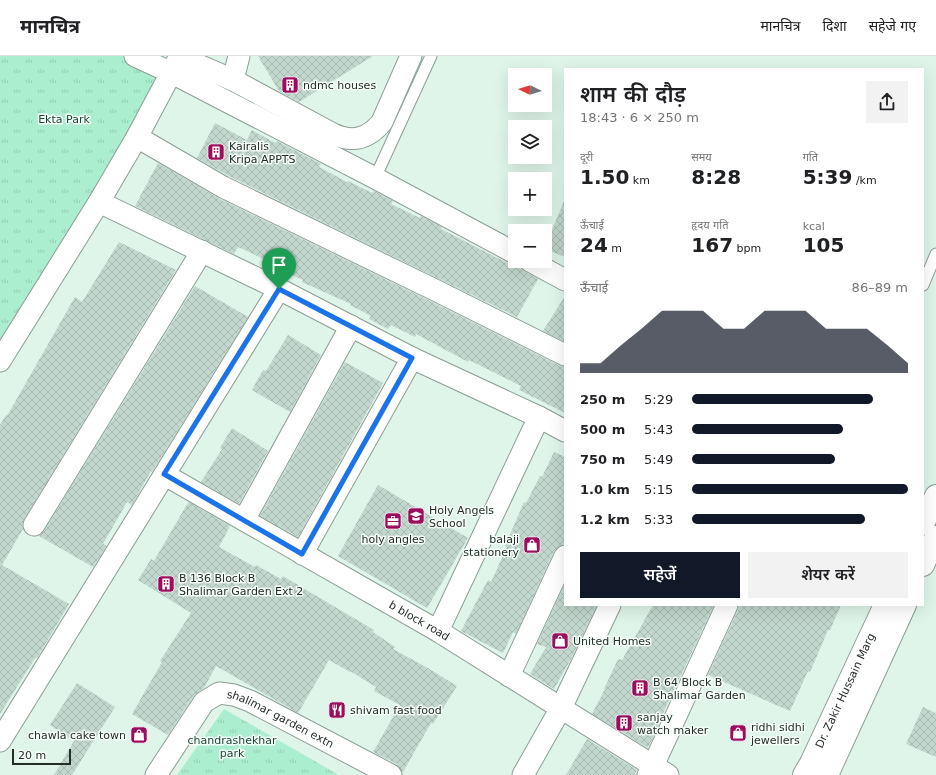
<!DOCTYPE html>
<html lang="hi">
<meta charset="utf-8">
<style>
body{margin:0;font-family:"DejaVu Sans","Noto Sans Devanagari",sans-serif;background:#f2f2f2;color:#202124;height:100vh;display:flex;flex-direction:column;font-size:15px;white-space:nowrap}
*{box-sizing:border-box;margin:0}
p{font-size:13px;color:#757577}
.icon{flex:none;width:22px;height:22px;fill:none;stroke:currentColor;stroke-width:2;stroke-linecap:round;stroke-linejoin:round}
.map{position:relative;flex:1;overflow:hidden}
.drawer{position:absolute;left:564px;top:12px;width:360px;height:538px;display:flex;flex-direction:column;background:#fff;border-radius:0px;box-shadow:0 4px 16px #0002}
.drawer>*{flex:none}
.needle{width:26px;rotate:275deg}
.controls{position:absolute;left:508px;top:12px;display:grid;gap:8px}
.controls a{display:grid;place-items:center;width:44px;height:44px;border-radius:0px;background:#fff;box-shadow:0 4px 16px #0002;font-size:20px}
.scale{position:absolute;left:12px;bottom:10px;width:59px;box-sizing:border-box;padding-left:4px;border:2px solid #252d29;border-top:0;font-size:11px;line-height:14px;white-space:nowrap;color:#252d29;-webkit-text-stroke:3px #f6fefa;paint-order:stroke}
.pin{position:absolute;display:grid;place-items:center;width:34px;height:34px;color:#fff;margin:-41px -17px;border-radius:50% 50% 50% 0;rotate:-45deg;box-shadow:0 0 4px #0007}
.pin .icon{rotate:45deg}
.round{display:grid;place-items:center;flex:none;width:42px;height:42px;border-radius:0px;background:#f2f2f2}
.summary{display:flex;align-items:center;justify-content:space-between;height:68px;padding:0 16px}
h1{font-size:22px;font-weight:600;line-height:30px}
.figures{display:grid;grid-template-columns:repeat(3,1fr);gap:6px;height:68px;padding:4px 16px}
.figures div{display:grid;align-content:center}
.figures b{font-size:20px;font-weight:600}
.figures small{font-size:11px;font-weight:400}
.figures p{font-size:11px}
.chart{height:112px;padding:8px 16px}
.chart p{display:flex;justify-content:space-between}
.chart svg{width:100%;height:72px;margin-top:4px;fill:#111827;opacity:.7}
.button{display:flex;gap:8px;margin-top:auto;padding:8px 16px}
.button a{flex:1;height:46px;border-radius:0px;background:#111827;color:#fff;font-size:16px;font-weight:600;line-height:46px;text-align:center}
.button a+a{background:#f2f2f2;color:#202124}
ul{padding:0 16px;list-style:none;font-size:13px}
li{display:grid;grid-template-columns:64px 48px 1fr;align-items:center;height:30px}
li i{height:10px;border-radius:5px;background:#111827}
header{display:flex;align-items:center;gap:24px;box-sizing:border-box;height:56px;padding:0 20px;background:#fff;border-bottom:1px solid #e0e0e0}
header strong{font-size:19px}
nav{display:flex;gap:22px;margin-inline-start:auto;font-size:14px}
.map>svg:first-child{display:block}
.grass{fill:url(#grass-tufts)}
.building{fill:url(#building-cross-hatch)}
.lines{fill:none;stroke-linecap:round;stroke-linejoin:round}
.service-casing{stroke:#8a9e94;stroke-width:13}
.minor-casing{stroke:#8a9e94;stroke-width:23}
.tertiary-casing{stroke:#8a9e94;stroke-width:24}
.service{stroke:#fff;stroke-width:11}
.minor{stroke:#fff;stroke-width:21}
.tertiary{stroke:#fff;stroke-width:22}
.route-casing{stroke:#fff;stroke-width:8}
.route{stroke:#1a73e8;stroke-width:5}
.labels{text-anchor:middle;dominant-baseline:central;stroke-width:3;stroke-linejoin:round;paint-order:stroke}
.poi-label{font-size:11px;fill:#252d29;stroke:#f6fefa;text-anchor:start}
.park-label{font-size:11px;fill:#174936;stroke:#f6fefa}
.street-label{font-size:11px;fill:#252d29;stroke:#f6fefa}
</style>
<header>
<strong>मानचित्र</strong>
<nav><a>मानचित्र</a><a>दिशा</a><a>सहेजे गए</a></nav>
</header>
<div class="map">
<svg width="936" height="719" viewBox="0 0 936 719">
<defs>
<pattern id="grass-tufts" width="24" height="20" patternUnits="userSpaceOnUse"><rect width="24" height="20" fill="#abeecf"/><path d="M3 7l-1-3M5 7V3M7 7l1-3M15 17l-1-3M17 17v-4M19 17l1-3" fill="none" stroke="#93ccb2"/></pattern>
<pattern id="building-cross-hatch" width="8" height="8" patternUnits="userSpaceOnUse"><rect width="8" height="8" fill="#c2d7cd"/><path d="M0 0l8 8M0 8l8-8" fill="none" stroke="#a7b9b0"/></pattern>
</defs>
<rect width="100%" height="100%" fill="#dff5ea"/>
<g class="grass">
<polygon points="0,0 124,0 166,19 0,287"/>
<polygon points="224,653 339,719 177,719"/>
</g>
<g class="building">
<polygon points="258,0 373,0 299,46 279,35"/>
<polygon points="215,67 247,84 252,74 275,87 277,85 321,108 319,111 347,126 348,125 372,137 374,135 393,145 391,148 420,162 421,160 442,171 441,173 509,208 515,209 519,208 520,212 524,215 538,223 517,261 229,120 197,102"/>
<polygon points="158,107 218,142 430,245 560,310 565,311 565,357 519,334 521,330 469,304 468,306 416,278 415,281 391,269 388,273 369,263 371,260 350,249 351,248 302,226 303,224 280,214 281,211 238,191 234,198 135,150"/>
<polygon points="565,143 565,201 545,193 545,190"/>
<polygon points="119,186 176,214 24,463 22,468 23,473 2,509 69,548 37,602 35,602 0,658 0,369 6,359 7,360 75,241 82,246"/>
<polygon points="195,230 248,261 152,416 151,415 132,449 127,446 103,488 107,490 93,511 39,480 44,475"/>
<polygon points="565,240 565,286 543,275"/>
<polygon points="288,279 321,299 290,356 252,334 263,314 266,315"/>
<polygon points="345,306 383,327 298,481 260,460"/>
<polygon points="232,372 268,395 239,448 201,426 222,393 220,392"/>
<polygon points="554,396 565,401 565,488 558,490 554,495 516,578 513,576 503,597 461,575 488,524 491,526 507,491 505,490 524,446 526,447 540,420 542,421"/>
<polygon points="378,429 468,482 427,552 338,500"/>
<polygon points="189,446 230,470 219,491 255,511 256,509 281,523 283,520 303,532 374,574 373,576 395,591 393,593 426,611 457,630 433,668 431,667 403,716 397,708 373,696 400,649 374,635 376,631 350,615 350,616 329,604 298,657 216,610 204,632 194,639 168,679 132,658 162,606 160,605 191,557 138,524 151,503 154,505 186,450"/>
<polygon points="565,528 565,549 597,549 571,603 554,633 530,618 546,591 537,588"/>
<polygon points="653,549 714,549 658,668 659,669 648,692 592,658 605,633 604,633 618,603 622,604"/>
<polygon points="739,549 841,549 830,574 828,574 810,616 808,615 790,655 708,619 738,554"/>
<polygon points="77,627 115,651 72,719 54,719 74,685 50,669"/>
<polygon points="923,651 936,657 936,701 906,688"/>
<polygon points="587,683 637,714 634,719 566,719"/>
</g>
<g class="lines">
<defs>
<g id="service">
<polyline points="375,122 431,0"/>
<polyline points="923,229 936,198"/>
</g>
<g id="minor">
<polyline points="135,0 172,17 375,122 515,197"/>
<path d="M180,1L233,24L333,78C353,87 368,83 382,66L411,0"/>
<polyline points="233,24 239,0"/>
<polyline points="137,81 223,131 435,234 565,299"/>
<polyline points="99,146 279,233 412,302 539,361 565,375"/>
<polyline points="530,205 565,224"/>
<polyline points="0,305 99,146 137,81 180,0"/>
<path id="s1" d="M165,419L438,575L668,719"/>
<polyline points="244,464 351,270"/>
<polyline points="34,469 202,195"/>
<polyline points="302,498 412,302"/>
<polyline points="438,575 539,361"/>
<polyline points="509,620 565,500"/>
<polyline points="0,685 279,233"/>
<path id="s2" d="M156,719L204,646L219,637L234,639L250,645L391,719"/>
<polyline points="523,719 561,652 610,549"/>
<polyline points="648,719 653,710 727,549"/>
</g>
<g id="tertiary">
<polyline points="923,468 936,440"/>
<polyline points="923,509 936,481"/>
<path id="s3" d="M804,719L811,707L885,549"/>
<polyline points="827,719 905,549"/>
</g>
</defs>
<use href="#service" class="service-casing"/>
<use href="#minor" class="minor-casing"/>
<use href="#tertiary" class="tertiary-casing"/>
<use href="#service" class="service"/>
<use href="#minor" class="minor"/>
<use href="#tertiary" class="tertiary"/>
</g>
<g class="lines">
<defs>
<polygon id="route" points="279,233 412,302 302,498 164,418"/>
</defs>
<use href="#route" class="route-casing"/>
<use href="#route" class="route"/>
</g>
<defs>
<symbol id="building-square" viewBox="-11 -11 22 22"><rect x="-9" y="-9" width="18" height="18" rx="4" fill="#9b0e5e" stroke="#f6fefa"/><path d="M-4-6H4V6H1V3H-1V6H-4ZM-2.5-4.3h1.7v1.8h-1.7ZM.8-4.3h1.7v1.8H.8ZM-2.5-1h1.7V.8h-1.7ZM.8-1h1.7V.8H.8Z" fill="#fff"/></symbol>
<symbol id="school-square" viewBox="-11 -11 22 22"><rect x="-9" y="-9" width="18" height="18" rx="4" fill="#9b0e5e" stroke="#f6fefa"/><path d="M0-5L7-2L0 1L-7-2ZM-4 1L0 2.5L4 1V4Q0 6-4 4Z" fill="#fff"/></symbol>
<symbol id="office-square" viewBox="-11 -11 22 22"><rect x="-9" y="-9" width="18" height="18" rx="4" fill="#9b0e5e" stroke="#f6fefa"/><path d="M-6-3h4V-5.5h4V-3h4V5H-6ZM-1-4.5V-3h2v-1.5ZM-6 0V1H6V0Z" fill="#fff"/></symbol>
<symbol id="shop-square" viewBox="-11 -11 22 22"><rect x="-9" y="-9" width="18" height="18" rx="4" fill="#9b0e5e" stroke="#f6fefa"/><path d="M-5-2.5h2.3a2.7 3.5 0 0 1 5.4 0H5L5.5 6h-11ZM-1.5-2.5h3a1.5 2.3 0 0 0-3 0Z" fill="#fff"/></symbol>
<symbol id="restaurant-square" viewBox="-11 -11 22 22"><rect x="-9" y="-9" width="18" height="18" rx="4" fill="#9b0e5e" stroke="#f6fefa"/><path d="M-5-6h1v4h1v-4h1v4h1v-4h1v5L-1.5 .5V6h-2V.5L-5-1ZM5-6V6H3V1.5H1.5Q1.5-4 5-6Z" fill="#fff"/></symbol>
</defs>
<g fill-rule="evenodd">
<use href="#building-square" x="280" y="19" width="20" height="20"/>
<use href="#building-square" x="206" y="86" width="20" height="20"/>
<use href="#school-square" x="406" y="450" width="20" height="20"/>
<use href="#office-square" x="383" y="455" width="20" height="20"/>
<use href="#shop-square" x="522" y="479" width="20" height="20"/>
<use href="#building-square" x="156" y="518" width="20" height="20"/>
<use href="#shop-square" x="550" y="575" width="20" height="20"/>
<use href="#building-square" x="630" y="622" width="20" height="20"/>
<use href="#restaurant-square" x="327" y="644" width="20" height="20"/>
<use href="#building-square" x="614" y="657" width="20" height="20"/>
<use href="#shop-square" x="728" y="667" width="20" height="20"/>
<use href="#shop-square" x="129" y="669" width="20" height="20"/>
</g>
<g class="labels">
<g class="poi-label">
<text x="303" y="29">ndmc houses</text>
<text x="229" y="90">Kairalis<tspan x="229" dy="13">Kripa APPTS</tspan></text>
<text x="429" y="454">Holy Angels<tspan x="429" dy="13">School</tspan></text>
<text x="393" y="483" text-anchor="middle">holy angles</text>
<text x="519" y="483" text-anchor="end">balaji<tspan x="519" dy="13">stationery</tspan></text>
<text x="179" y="522">B 136 Block B<tspan x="179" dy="13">Shalimar Garden Ext 2</tspan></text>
<text x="573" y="585">United Homes</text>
<text x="653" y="626">B 64 Block B<tspan x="653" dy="13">Shalimar Garden</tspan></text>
<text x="350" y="654">shivam fast food</text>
<text x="637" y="661">sanjay<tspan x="637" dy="13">watch maker</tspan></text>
<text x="751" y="671">ridhi sidhi<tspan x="751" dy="13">jewellers</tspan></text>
<text x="126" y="679" text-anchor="end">chawla cake town</text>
</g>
<g class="park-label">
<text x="64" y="63">Ekta Park</text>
<text x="232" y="684">chandrashekhar<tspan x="232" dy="13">park</tspan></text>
</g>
<g class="street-label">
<text stroke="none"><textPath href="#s1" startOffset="293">b block road</textPath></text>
<text stroke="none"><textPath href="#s3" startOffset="94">Dr. Zakir Hussain Marg</textPath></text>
<text stroke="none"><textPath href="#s2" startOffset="172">shalimar garden extn</textPath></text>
</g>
</g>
</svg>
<div class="controls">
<a><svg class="needle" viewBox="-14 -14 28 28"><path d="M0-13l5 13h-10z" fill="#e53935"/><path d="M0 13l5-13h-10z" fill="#757577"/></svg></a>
<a><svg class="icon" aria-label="layers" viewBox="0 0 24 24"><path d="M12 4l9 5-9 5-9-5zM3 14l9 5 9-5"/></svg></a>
<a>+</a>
<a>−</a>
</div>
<div class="scale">20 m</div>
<div class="pin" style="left:279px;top:233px;background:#1e9e55"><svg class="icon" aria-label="arrive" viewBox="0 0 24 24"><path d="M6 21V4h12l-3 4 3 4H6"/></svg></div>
<section class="drawer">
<div class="summary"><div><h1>शाम की दौड़</h1><p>18:43 · 6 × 250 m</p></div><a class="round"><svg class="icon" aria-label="share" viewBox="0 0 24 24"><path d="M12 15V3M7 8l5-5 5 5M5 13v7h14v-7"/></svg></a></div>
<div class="figures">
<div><p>दूरी</p><b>1.50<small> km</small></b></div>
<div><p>समय</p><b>8:28</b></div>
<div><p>गति</p><b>5:39<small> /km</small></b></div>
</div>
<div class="figures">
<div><p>ऊँचाई</p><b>24<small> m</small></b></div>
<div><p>हृदय गति</p><b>167<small> bpm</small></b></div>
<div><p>kcal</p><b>105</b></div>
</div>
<div class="chart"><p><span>ऊँचाई</span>86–89 m</p>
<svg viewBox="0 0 160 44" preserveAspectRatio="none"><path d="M0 44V38L10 38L20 27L30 17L40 6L50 6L60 6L70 17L80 17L90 6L100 6L110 6L120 17L130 17L140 17L150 27L160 38V44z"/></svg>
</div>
<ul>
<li><b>250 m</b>5:29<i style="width:84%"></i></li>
<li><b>500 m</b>5:43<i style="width:70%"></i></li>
<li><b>750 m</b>5:49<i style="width:66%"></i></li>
<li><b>1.0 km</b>5:15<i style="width:100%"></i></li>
<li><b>1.2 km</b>5:33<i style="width:80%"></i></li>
</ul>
<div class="button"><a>सहेजें</a><a>शेयर करें</a></div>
</section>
</div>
